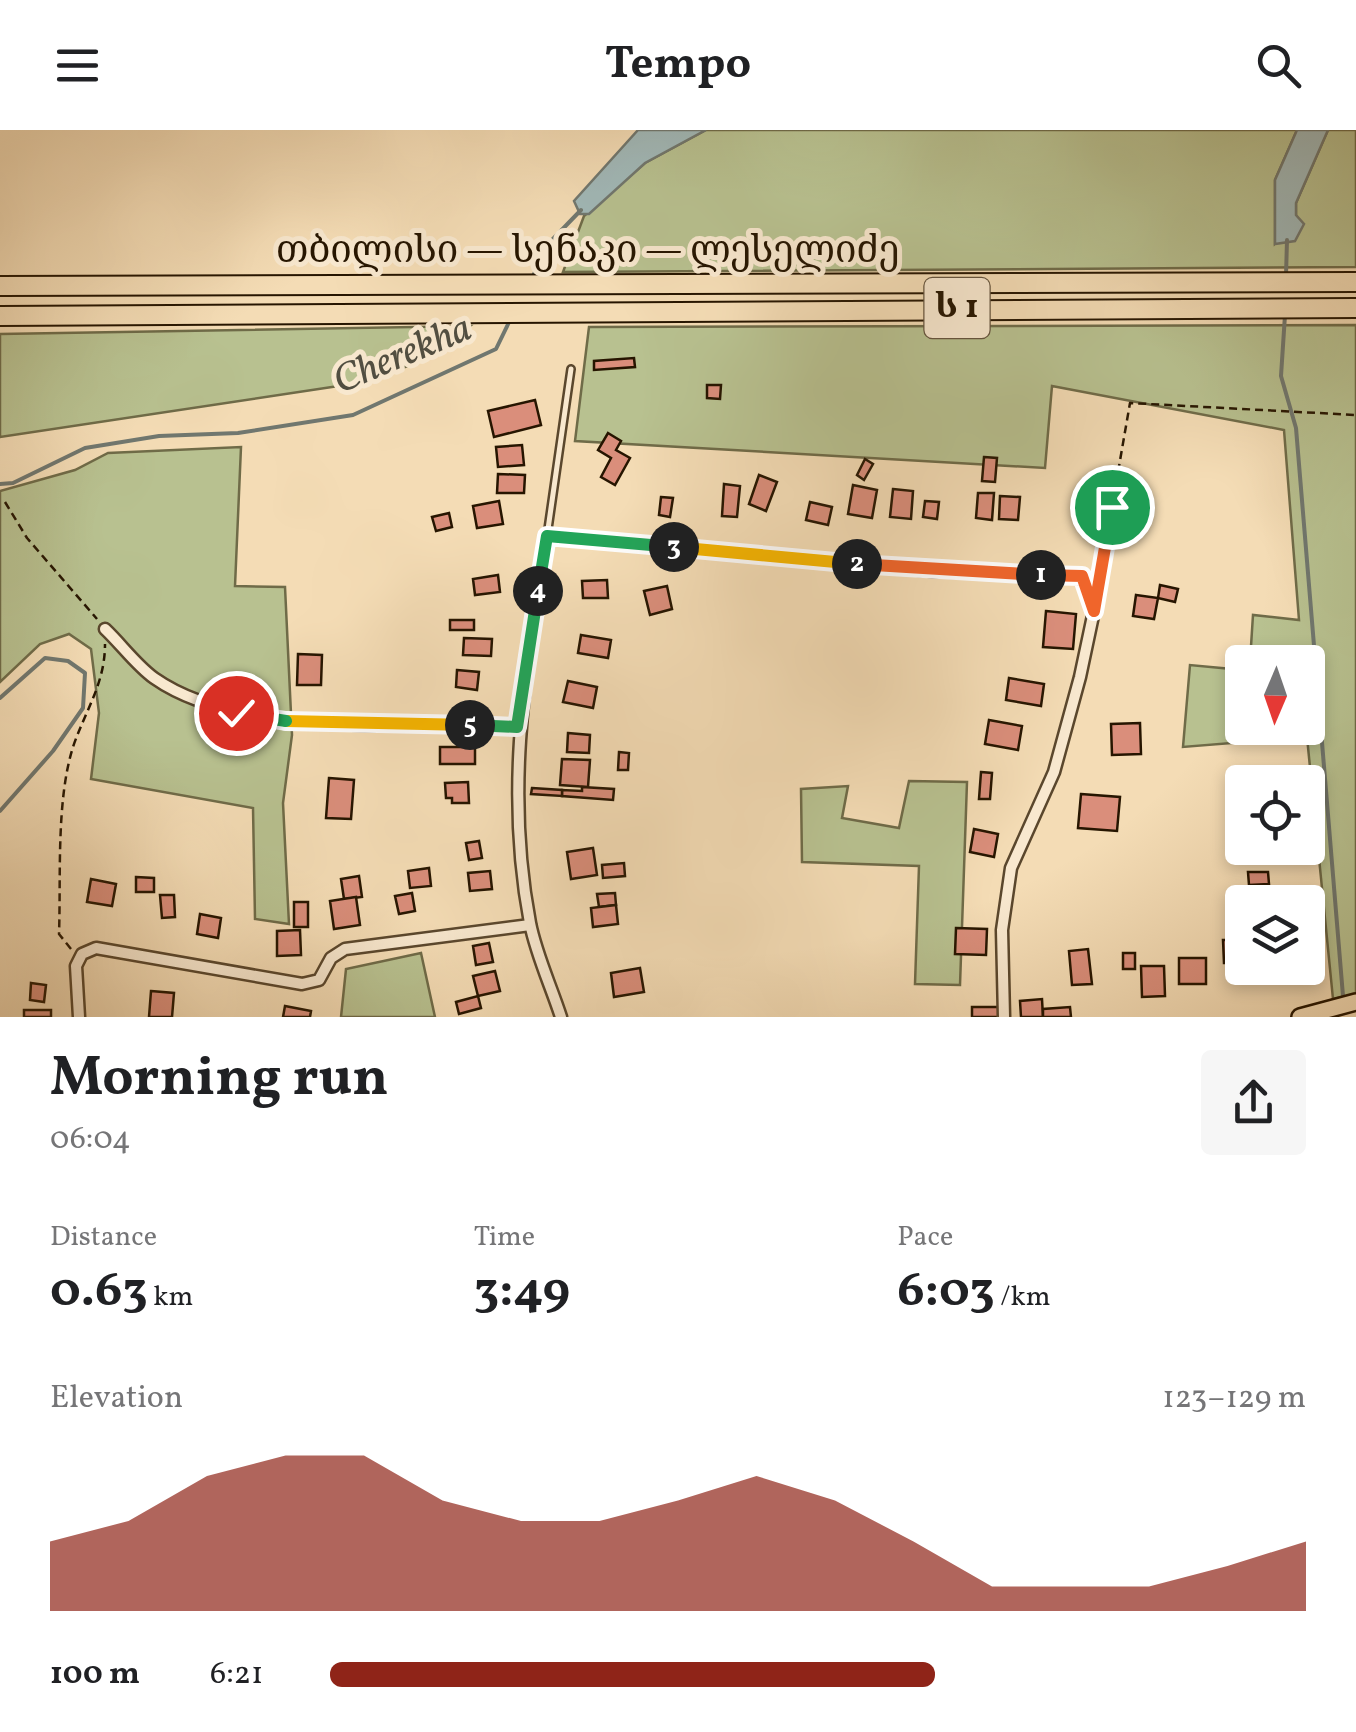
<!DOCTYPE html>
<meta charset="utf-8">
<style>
body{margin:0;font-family:Vollkorn,"Noto Serif Georgian",serif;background:#f6f6f6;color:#202124;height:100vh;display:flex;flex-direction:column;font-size:38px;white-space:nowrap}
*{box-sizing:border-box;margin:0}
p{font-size:32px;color:#757577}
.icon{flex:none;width:55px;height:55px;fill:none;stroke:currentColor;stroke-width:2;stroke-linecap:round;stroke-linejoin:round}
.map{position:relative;height:887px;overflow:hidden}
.drawer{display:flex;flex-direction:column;background:#fff;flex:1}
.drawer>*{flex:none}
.needle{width:65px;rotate:182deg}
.tools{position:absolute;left:1225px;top:515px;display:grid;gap:20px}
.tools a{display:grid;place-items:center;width:100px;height:100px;border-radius:10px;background:#fff;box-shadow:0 5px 15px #0003;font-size:50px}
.pin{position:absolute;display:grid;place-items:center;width:85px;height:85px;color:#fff;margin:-42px;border:5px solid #fff;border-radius:50%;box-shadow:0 2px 10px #0007}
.km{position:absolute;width:50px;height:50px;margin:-25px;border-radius:50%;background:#222;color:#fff;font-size:28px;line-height:50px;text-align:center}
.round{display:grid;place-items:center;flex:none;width:105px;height:105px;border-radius:10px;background:#f6f6f6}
.summary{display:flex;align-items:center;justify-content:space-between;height:170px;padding:0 50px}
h1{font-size:55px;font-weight:700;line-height:75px}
.stats{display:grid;grid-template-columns:repeat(3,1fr);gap:15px;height:170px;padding:10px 50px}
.stats div{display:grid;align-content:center}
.stats b{font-size:50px;font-weight:700}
.stats small{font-size:28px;font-weight:400}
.stats p{font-size:28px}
.chart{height:280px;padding:20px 50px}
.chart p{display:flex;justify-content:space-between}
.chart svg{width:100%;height:180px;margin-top:10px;fill:#8f2418;opacity:.7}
ul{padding:0 50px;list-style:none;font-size:32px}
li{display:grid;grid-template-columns:160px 120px 1fr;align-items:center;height:75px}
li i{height:25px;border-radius:12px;background:#8f2418}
header{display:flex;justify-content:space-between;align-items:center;height:130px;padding:0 50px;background:#fff;font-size:45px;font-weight:700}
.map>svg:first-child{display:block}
.green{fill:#b8c190;stroke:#6f6b48;stroke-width:2.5}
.water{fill:#a1b9b9;stroke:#70776f;stroke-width:2.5}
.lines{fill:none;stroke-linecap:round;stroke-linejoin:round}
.stream{stroke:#70776f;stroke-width:4}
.building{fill:#da8e7b;stroke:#261500;stroke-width:2.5}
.service-casing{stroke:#5a472d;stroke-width:10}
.minor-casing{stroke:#5a472d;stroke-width:15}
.primary-casing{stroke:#261500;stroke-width:20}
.motorway-casing{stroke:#261500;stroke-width:22}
.path{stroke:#261500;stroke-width:2.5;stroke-dasharray:8 5;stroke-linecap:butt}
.service{stroke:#f8e8cf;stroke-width:5}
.minor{stroke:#f8e8cf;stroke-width:10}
.primary{stroke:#f4dcb5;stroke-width:15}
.motorway{stroke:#f4dcb5;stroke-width:18}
.split-1-casing{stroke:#fff;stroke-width:20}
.split-2-casing{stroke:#fff;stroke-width:20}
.split-3-casing{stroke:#fff;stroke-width:20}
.split-4-casing{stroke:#fff;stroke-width:20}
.split-5-casing{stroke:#fff;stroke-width:20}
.split-6-casing{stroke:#fff;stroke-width:20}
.split-7-casing{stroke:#fff;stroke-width:20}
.split-1{stroke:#f0652b;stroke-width:12}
.split-2{stroke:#f0652b;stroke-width:12}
.split-3{stroke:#f5b400;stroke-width:12}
.split-4{stroke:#22a559;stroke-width:12}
.split-5{stroke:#22a559;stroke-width:12}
.split-6{stroke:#f5b400;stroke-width:12}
.split-7{stroke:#22a559;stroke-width:12}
.labels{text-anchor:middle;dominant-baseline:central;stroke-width:10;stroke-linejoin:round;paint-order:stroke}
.shield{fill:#f8e8cf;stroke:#65543e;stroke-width:2.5}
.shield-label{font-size:35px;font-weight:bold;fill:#261500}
.street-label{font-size:38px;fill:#261500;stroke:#f8e8cf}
.water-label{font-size:40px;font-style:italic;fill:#514e41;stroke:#f8e8cf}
</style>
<header><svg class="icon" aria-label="menu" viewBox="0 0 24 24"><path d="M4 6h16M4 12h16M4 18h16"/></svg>Tempo<svg class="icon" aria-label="search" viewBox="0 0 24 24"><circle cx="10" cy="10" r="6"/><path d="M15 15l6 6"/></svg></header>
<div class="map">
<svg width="1356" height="887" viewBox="0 0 1356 887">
<rect width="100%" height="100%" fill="#f4dcb5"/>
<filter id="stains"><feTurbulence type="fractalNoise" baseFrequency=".002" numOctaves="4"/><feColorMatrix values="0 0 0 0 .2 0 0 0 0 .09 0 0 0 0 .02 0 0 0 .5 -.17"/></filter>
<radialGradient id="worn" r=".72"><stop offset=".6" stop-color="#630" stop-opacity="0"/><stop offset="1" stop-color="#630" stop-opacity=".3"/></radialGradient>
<g class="green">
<polygon points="706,0 1297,0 1275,50 1275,113 1296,85 1296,73 1328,0 1356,0 1356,137 563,142 584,86 645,33"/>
<polygon points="1356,195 1356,864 1333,869 1307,607 1183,617 1190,535 1242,540 1242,598 1308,598 1308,532 1250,532 1253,485 1299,490 1284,300 1052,256 1045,338 575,311 589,197"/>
<polygon points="470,196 432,227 365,252 0,307 0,204"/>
<polygon points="241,317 235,456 285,457 292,605 283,673 289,794 255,789 253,678 91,649 99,583 91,519 69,504 40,514 0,552 0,361 75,340 108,323"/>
<polygon points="909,651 967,652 960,855 915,854 919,736 802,732 801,659 848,656 842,688 899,698"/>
<polygon points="421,823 435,887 341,887 346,839"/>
</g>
<g class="water">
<polygon points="638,0 706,0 645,33 589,84 580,84 574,71"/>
<polygon points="1297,0 1328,0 1296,73 1296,85 1304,94 1295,111 1275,114 1275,50"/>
</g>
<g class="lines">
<g class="stream">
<polyline points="1286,146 1287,110"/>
<polyline points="532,148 551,111 581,80"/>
<polyline points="1285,185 1281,246 1296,298 1343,866"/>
<polyline points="0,354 13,353 85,318 159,306 238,303 353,285 496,219 511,188"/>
<polyline points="0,568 45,528 68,531 85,543 83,578 53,621 0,681"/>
</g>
</g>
<g class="building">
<polygon points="634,228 635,237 594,240 594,231"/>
<polygon points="707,255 721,255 720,269 707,268"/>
<polygon points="535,270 541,295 494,307 488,281"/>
<polygon points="608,303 621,311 616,320 630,328 615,355 601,347 611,328 598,320"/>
<polygon points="522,315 524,335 498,337 496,317"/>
<polygon points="984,327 997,328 995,352 982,351"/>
<polygon points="865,329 873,334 864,350 857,345"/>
<polygon points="498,344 525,345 524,363 497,363"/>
<polygon points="759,345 777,352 766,381 749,374"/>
<polygon points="724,354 740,356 737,387 722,386"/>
<polygon points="853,355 877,360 872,388 848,384"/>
<polygon points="893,359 913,361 911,389 890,387"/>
<polygon points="978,363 994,363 992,390 976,388"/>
<polygon points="1000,366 1020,367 1018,390 999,389"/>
<polygon points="661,367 673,368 670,387 659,385"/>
<polygon points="499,371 503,394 477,398 473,376"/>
<polygon points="925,371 939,372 937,389 923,387"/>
<polygon points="810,372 832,377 828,395 806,390"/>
<polygon points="449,383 452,397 436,401 432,387"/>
<polygon points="498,445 500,462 475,465 473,449"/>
<polygon points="607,450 608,468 583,468 582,451"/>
<polygon points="1160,455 1178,459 1175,472 1158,468"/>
<polygon points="667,456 672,479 650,485 644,461"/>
<polygon points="1136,465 1158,468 1154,489 1133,486"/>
<polygon points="1046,481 1076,484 1073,519 1043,517"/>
<rect x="450" y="490" width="24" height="10"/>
<polygon points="581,505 611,510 608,528 578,523"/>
<polygon points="464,508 492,509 491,526 463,525"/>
<polygon points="298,524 322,525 321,555 297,555"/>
<polygon points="457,540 479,542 477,560 456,557"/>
<polygon points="1009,548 1044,554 1041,576 1006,570"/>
<polygon points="568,551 597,557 593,578 563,572"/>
<polygon points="989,590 1022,596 1018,620 985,614"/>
<polygon points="1140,593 1141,624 1112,625 1111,594"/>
<polygon points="568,603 590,605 589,623 567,622"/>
<rect x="440" y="617" width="35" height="17"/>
<polygon points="619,622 629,623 628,640 618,640"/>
<polygon points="562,629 590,630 588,657 560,655"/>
<polygon points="981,642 992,643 990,669 979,669"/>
<polygon points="329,648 354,650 351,689 326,688"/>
<polygon points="468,652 469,673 452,673 452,668 446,668 445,653"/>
<polygon points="582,657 614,659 613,670 562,666 562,660 582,661"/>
<polygon points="532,658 562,660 562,666 531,664"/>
<polygon points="1081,664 1120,667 1117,701 1078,698"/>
<polygon points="974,699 998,704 994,727 970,722"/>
<polygon points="479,711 482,728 469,730 466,713"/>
<polygon points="593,718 597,745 571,749 567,722"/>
<polygon points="624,733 625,746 603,748 602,735"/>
<polygon points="429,738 431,756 410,758 408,741"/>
<polygon points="490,741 492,759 470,761 468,743"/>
<polygon points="1248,742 1268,742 1269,754 1249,755"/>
<polygon points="359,746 362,767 344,769 341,749"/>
<polygon points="136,747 154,748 154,762 136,762"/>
<polygon points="91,749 116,754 112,776 87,772"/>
<polygon points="412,763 415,781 399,784 395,766"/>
<polygon points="615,763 616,775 599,777 597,764"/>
<polygon points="160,765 174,765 175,787 162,788"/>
<polygon points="356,767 360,795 334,799 330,771"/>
<rect x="294" y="772" width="14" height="25"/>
<polygon points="616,775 618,794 593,797 591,778"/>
<polygon points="200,784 221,788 218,808 197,804"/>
<polygon points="956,798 987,799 986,825 955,824"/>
<polygon points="300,800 301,825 277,826 277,801"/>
<polygon points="1223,810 1242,810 1242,833 1224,833"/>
<polygon points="489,813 493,832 476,835 473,816"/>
<polygon points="1088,819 1092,854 1072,855 1069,821"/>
<rect x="1123" y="823" width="12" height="16"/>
<rect x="1179" y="828" width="27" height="26"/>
<polygon points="1141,836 1164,836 1165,866 1142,867"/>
<polygon points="640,838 644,862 614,867 611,843"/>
<polygon points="495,841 500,861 478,866 473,846"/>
<polygon points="31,853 46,855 44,872 30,870"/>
<polygon points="151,861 174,863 172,887 149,887"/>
<polygon points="478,866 481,878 459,884 456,872"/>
<polygon points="1042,869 1043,887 1021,887 1020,871"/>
<polygon points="285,876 311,881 310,887 283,887"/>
<rect x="972" y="877" width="27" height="10"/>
<polygon points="1070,877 1071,887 1043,887 1043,879"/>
<rect x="24" y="880" width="27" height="7"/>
</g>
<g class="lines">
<defs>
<polyline id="service" points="547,406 571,239"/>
<g id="minor">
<path d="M105,499C121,514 136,535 154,548C242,610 412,591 517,597"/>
<polyline points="79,887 76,836 82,824 96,818 302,854 319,850 331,828 345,819 530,795"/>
<path d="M561,887C551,856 536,824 530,793C504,657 526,539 547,406L933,441L1082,446L1094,481L1080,547L1054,642L1011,738L1002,800L1004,887"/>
</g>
<polyline id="primary" points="1300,887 1356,872"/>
<g id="motorway">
<polyline points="0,156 1356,152"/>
<polyline points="0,186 1356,178"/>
</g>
</defs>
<use href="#service" class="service-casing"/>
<use href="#minor" class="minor-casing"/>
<use href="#primary" class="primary-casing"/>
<use href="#motorway" class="motorway-casing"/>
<g class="path">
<polyline points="5,372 27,408 97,489"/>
<polyline points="1098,457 1130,273 1356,285"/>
<path d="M71,819L59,804C61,747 56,671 73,617C85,581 105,554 105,514"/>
</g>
<use href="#service" class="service"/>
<use href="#minor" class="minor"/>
<use href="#primary" class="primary"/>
<use href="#motorway" class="motorway"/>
</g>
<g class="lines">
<defs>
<polyline id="split-1" points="1041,445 1082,446 1094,481 1112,377"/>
<polyline id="split-2" points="857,434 1041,445"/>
<polyline id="split-3" points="674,417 857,434"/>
<polyline id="split-4" points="538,461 547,406 674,417"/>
<polyline id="split-5" points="470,595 517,597 538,461"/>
<polyline id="split-6" points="286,591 470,595"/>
<polyline id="split-7" points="236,583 286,591"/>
</defs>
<use href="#split-1" class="split-1-casing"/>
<use href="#split-2" class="split-2-casing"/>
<use href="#split-3" class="split-3-casing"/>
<use href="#split-4" class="split-4-casing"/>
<use href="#split-5" class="split-5-casing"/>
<use href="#split-6" class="split-6-casing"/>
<use href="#split-7" class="split-7-casing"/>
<use href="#split-1" class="split-1"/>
<use href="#split-2" class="split-2"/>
<use href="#split-3" class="split-3"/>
<use href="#split-4" class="split-4"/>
<use href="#split-5" class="split-5"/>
<use href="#split-6" class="split-6"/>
<use href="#split-7" class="split-7"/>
</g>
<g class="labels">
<rect class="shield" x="924.5" y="148" width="65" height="60" rx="8"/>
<g class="shield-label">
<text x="957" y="178">ს 1</text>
</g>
<g class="street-label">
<text x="588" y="122">თბილისი — სენაკი — ლესელიძე</text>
</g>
<g class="water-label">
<text transform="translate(403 226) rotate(-23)">Cherekha</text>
</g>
</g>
<rect width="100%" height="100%" filter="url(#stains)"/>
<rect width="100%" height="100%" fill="url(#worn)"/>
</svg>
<div class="tools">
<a><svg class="needle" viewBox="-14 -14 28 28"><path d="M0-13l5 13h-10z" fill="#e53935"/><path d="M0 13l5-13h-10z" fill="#757577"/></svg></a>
<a><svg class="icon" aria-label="locate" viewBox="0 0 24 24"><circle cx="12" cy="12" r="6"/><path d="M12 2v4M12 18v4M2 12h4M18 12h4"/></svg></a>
<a><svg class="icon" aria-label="layers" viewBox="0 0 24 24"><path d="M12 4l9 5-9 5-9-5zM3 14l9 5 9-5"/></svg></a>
</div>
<div class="pin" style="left:1112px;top:377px;background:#1e9e55"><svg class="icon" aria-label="arrive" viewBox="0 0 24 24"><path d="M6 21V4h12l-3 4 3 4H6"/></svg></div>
<div class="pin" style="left:236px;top:583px;background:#d93025"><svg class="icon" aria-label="check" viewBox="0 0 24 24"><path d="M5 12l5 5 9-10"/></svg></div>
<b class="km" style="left:1041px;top:445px">1</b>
<b class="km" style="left:857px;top:434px">2</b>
<b class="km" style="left:674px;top:417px">3</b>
<b class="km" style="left:538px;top:461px">4</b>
<b class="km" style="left:470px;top:595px">5</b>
</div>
<section class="drawer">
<div class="summary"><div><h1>Morning run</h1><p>06:04</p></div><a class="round"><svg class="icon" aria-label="share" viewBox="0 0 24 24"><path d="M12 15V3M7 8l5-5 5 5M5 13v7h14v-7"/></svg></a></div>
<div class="stats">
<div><p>Distance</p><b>0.63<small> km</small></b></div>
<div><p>Time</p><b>3:49</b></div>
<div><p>Pace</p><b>6:03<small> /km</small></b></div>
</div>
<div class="chart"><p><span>Elevation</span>123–129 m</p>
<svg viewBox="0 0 160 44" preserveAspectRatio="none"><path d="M0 44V27L10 22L20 11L30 6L40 6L50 17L60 22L70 22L80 17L90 11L100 17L110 27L120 38L130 38L140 38L150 33L160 27V44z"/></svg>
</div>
<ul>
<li><b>100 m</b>6:21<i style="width:62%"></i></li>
</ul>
</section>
